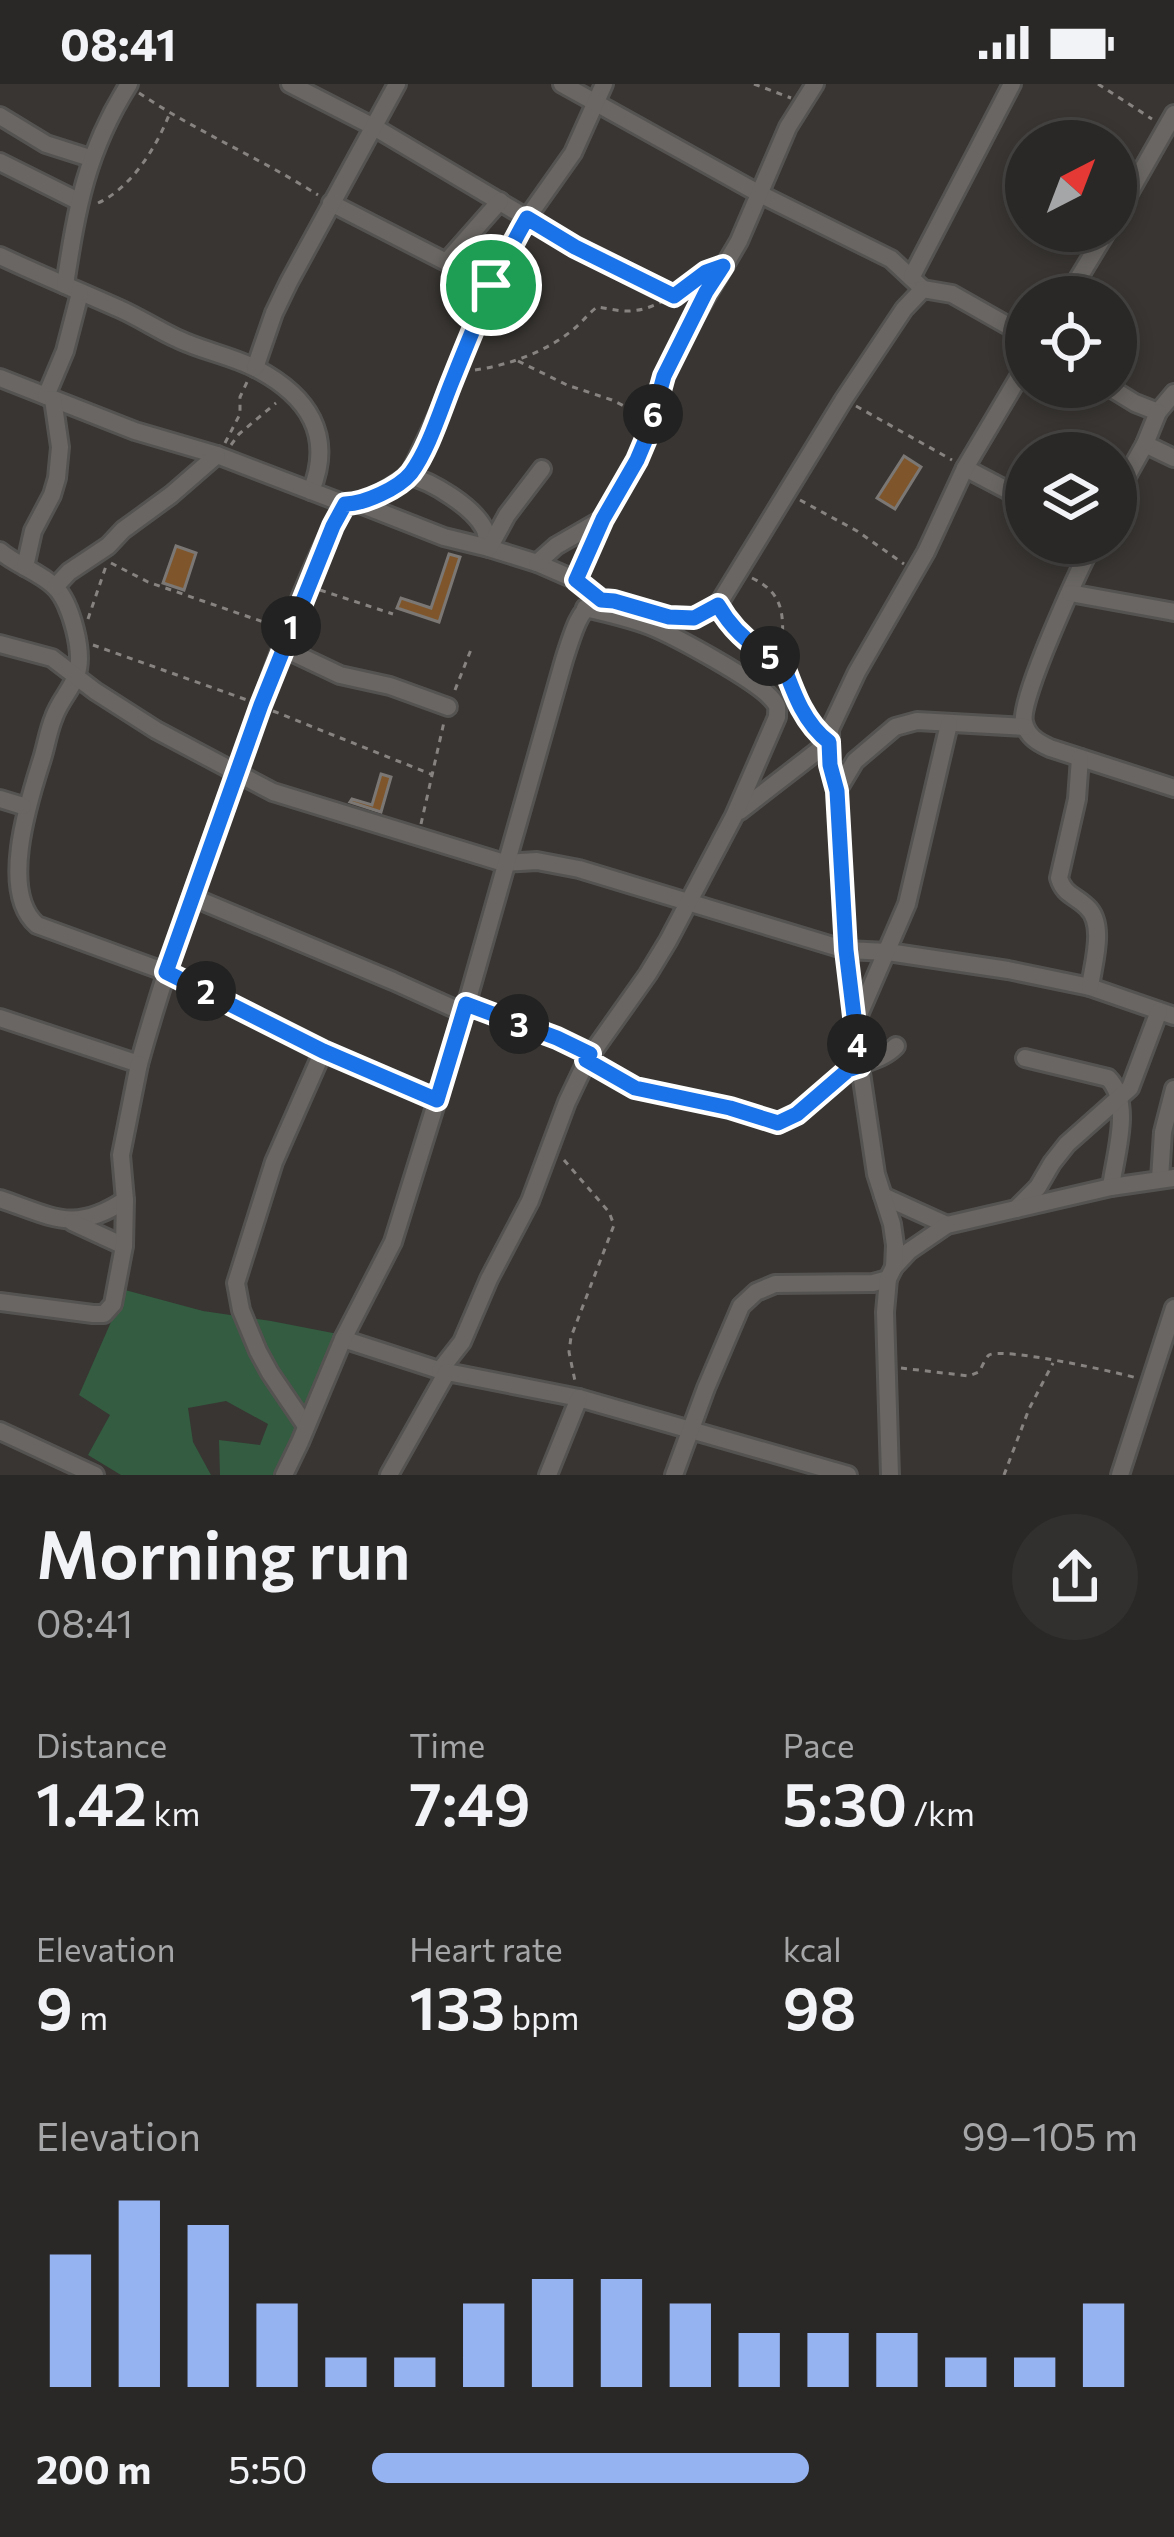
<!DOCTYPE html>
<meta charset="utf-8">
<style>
body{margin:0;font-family:Commissioner,sans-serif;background:#32302e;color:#f1f3f6;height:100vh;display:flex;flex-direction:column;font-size:45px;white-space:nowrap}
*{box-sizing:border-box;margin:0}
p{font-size:39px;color:#a5a6a7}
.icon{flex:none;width:66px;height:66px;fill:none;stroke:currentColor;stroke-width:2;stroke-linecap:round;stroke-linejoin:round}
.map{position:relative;height:1391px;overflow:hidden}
.sheet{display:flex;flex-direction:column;background:#2a2826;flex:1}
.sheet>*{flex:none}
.needle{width:78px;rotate:42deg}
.tools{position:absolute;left:1005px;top:36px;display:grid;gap:24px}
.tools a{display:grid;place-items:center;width:132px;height:132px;border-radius:50%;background:#2a2826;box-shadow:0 6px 18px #0003,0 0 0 3px #464443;font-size:60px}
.pin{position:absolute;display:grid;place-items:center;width:102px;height:102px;color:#fff;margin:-51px;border:6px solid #fff;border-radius:50%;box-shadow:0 3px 12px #0007}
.km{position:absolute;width:60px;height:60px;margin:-30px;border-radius:50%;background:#222;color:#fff;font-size:33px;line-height:60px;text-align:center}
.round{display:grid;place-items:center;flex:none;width:126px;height:126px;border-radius:63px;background:#32302e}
.overview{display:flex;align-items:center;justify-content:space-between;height:204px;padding:0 36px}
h1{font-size:66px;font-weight:600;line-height:90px}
.stats{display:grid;grid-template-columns:repeat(3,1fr);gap:18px;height:204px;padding:12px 36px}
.stats div{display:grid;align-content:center}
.stats b{font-size:60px;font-weight:600}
.stats small{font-size:33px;font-weight:400}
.stats p{font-size:33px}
.chart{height:336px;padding:24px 36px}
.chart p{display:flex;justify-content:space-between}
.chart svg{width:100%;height:216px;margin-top:12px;stroke:#95b2f1;stroke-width:6}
ul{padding:0 36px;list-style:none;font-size:39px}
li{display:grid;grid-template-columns:192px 144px 1fr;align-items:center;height:90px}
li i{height:30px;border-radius:15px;background:#95b2f1}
.status{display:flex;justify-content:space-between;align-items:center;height:84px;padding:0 60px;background:#2a2826;direction:ltr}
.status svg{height:33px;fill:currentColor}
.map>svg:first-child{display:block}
.green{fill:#335c40}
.building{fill:#7f562b;stroke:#7b7774;stroke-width:3}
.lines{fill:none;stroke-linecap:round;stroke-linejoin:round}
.street-casing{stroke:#555351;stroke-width:22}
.path{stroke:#868381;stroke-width:3;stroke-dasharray:6 6;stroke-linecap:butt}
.street{stroke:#696663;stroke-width:16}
.route-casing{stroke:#fff;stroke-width:24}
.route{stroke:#1a73e8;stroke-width:15}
</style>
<div class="status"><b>08:41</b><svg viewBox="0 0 49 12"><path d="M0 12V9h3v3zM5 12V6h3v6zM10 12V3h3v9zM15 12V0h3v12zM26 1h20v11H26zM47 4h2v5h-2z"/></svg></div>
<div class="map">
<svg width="1174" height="1391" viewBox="0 0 1174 1391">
<rect width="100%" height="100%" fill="#383532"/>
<polygon class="green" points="125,1206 203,1227 271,1237 338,1250 286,1391 220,1391 219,1356 260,1361 268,1340 226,1317 188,1324 193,1358 211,1391 121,1391 88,1371 110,1331 79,1311"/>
<g class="building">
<polygon points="904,372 921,383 895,425 877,414"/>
<polygon points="176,462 196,469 184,506 163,499"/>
<polygon points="449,470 460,473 439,538 397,524 401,514 431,524"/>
<polygon points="381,690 391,693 381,728 350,718 352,715 372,721"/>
</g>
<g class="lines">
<defs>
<g id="street">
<polyline points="290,0 374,43 527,134"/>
<polyline points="562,0 758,109 891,175 923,205"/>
<polyline points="0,32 46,60 90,74"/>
<polyline points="0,78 78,117"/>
<polyline points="331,119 491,201"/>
<polyline points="1116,132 1174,30"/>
<path d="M0,172C40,191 80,207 120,225C140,234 158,246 178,255C203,267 232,272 257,285C308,312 334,351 311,407"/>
<polyline points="447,177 500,117"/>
<polyline points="912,192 1012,0"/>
<path d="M65,201C77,123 86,68 129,0"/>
<polyline points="1067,213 1107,147"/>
<polyline points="255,284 274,229 289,198 397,0"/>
<path d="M0,294L135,347L217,371L345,420C371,420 387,404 409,392C432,397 473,423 484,444C487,450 487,458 489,464L537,479L576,496"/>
<polyline points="1109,303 1135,319 1158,328 1174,309"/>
<polyline points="46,312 65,267 80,209"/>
<polyline points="1145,360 1174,374"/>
<polyline points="965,384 1026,416"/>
<polyline points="409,392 441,324 491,201 527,134 573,69 604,0"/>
<polyline points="1116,412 1145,360 1158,328"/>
<polyline points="360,420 444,453 489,464 507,431 542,385"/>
<path d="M1093,459C1079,486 1019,615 1024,638C1027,652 1037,658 1050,664L1174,704"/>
<path d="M0,467C16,481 40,488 55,503C71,519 85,570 76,592C71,606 59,618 54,633C48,647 46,663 41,678C27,722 0,809 37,841L166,888L323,967L437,1016"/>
<polyline points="537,479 556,462 601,436"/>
<polyline points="25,483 33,447 52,411 57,394 60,363 53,315"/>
<polyline points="55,503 69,488 108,462 123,446 171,411 217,371"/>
<polyline points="1070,509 1174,528"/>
<polyline points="601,516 576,496 603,435 637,375 648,350 664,292 685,249 739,157 788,43 815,0"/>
<path d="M718,521C733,547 755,566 782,577C792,607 803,638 829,658L740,727"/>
<polyline points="0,560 52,574 95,607 156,646 273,708 504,779 537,777 579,785 846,866 888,868 1008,886 1090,903 1174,932"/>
<polyline points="283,564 340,591 390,602 448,623"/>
<path d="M1080,674L1077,715L1059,794C1064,811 1075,811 1087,823C1106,840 1093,880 1090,903"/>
<polyline points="837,707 855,677 895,643 917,637 1025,643"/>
<polyline points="0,715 23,722"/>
<polyline points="192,813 393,897 464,929"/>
<polyline points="466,920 557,954 590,970"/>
<path d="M0,934L139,980C170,868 211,759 251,649C278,574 305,489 345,420"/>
<polyline points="855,940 907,820 949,640"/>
<path d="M1025,974L1108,994C1133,1019 1115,1071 1111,1103"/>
<path d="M587,976L635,1004L731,1024L779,1039C805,1031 821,1005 843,990C860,977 881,978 896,962"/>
<polyline points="1160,1095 1163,1048 1174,1005"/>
<polyline points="883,1112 947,1141"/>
<path d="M0,1115C53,1133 74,1150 125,1116"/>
<polyline points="1016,1125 1038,1103 1052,1079 1067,1060 1130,1004 1159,927"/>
<polyline points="72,1138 124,1162"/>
<polyline points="894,1183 909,1167 947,1141 1111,1103 1174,1094"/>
<polyline points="0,1218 93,1230 104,1230 113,1220 124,1162 125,1116 121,1071 139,980"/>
<polyline points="343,1255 445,1288"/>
<path d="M440,1286L462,1258L489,1195L530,1117L567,1018L587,976L648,890L668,857L734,732L777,633C777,623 779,623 772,615C756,596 675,552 650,542C629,534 607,529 585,524"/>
<polyline points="306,1342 270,1289 258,1267 241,1226 236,1199 274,1078 323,967"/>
<polyline points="0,1347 95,1391"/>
<path d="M284,1391L300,1358L343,1255L393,1158L464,929L564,576C585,509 588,510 653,529C665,532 679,536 692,534C700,533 710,525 718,521L844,315L904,225L923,205L952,210L1026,252"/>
<polyline points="389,1391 447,1288 579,1314 848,1391"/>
<polyline points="548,1391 579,1314"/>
<polyline points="674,1391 706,1304 741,1222 756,1208 775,1200 873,1199 888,1195"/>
<polyline points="890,1391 885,1228 888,1195 894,1183 895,1161 892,1140 876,1090 860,982 846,866 837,707 830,681 830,645 857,588 926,468 965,384 1026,281"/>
<polyline points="1120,1391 1174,1224"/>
</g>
</defs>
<use href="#street" class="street-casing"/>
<g class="path">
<polyline points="754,0 791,14"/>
<polyline points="1098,0 1152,35"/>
<path d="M139,9C197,48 260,74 318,111"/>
<path d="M98,119C131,104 156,64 169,31"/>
<polyline points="540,142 686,218"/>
<polyline points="518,277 567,301 612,316 636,328"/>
<path d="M475,286C510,281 548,267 575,244C583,237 589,229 597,223C607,224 617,227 627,227C657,227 677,207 701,192"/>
<polyline points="856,322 952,376"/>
<polyline points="225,359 240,330 240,313 248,296"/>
<polyline points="231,361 239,350 276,319"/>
<polyline points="800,416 857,447 904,480"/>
<polyline points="111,479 148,498 275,542"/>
<path d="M752,494C783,509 784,529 782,561"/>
<polyline points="320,506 393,530"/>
<polyline points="88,535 106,482"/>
<polyline points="93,561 247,616"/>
<polyline points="455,606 472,563"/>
<polyline points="273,627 433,691"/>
<polyline points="421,740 444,638"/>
<polyline points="564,1076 609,1128 614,1141 571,1253 569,1268 575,1297"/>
<path d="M901,1284L969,1292L979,1288C981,1285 986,1273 989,1271C1004,1263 1116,1288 1137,1294"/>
<polyline points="1004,1391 1029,1325 1053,1279"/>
</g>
<use href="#street" class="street"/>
</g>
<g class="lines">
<defs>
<path id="route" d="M527,134L575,163L674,212L706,188L723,182L706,208L664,292L648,350L637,376L603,435L576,496L601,516L614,517L669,533L694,534L718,521C733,547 755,566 782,577C793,607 803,638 829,658L830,681L837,707L846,866L860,982L848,986L797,1030L778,1039L730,1024L635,1004L586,976L590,970L557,954L466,920L437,1016L323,967L166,888L261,621L333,442L345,420C364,420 399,404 411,389C429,365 441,324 453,295C475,240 497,186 527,134Z"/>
</defs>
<use href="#route" class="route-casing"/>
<use href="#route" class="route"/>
</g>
</svg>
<div class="tools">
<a><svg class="needle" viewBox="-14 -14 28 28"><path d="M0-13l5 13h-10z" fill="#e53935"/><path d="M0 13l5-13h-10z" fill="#a5a6a7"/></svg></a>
<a><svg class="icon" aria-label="locate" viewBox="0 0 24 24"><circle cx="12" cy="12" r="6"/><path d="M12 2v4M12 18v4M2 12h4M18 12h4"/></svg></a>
<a><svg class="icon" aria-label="layers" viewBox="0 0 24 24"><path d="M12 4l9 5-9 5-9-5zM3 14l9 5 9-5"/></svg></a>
</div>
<div class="pin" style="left:491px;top:201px;background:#1e9e55"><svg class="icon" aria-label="arrive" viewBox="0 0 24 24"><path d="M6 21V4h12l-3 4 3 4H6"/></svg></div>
<b class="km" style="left:291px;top:542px">1</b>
<b class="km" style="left:206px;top:907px">2</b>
<b class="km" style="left:519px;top:940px">3</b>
<b class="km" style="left:857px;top:960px">4</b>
<b class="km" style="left:770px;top:572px">5</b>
<b class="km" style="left:653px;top:330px">6</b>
</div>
<section class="sheet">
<div class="overview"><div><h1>Morning run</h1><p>08:41</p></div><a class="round"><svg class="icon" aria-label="share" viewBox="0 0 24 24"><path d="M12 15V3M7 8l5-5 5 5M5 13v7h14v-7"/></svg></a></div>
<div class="stats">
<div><p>Distance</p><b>1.42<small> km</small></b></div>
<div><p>Time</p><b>7:49</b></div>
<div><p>Pace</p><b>5:30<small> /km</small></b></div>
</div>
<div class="stats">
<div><p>Elevation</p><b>9<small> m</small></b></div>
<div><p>Heart rate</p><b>133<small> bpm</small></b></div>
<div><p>kcal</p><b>98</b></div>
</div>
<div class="chart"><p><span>Elevation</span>99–105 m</p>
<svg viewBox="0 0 160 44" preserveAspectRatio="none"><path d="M5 44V17M15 44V6M25 44V11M35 44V27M45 44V38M55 44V38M65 44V27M75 44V22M85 44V22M95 44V27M105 44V33M115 44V33M125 44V33M135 44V38M145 44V38M155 44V27"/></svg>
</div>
<ul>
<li><b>200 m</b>5:50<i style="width:57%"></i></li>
</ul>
</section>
